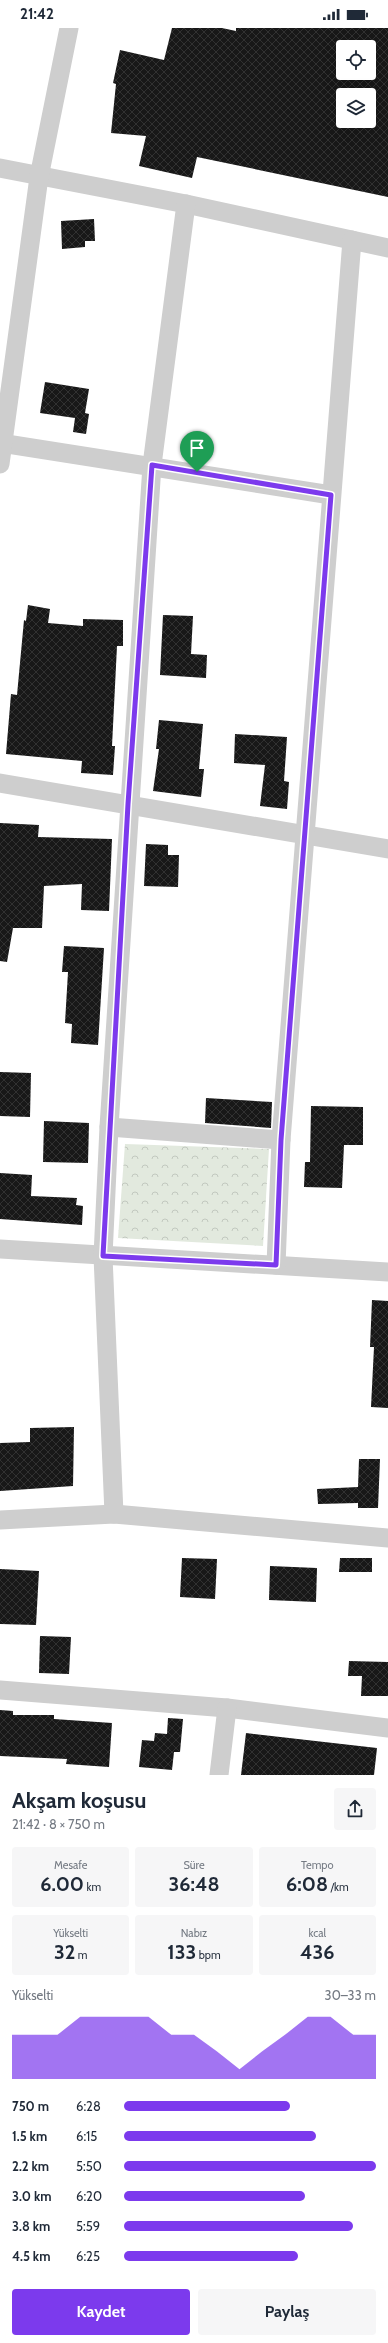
<!DOCTYPE html>
<html lang="tr">
<meta charset="utf-8">
<style>
body{margin:0;font-family:Cabin,sans-serif;background:#f6f6f7;color:#1f2937;height:100vh;display:flex;flex-direction:column;font-size:15px;white-space:nowrap}
*{box-sizing:border-box;margin:0}
p{font-size:13px;color:#747a83}
.icon{flex:none;width:22px;height:22px;fill:none;stroke:currentColor;stroke-width:2;stroke-linecap:round;stroke-linejoin:round}
.map{position:relative;height:1747px;overflow:hidden}
.sheet{display:flex;flex-direction:column;background:#fff;flex:1}
.sheet>*{flex:none}
.controls{position:absolute;left:336px;top:12px;display:grid;gap:8px}
.controls a{display:grid;place-items:center;width:40px;height:40px;border-radius:4px;background:#fff;box-shadow:0 4px 16px #0002;font-size:20px}
.pin{position:absolute;display:grid;place-items:center;width:34px;height:34px;color:#fff;margin:-41px -17px;border-radius:50% 50% 50% 0;rotate:-45deg;box-shadow:0 0 4px #0007}
.pin .icon{rotate:45deg}
.round{display:grid;place-items:center;flex:none;width:42px;height:42px;border-radius:4px;background:#f6f6f7}
.overview{display:flex;align-items:center;justify-content:space-between;height:68px;padding:0 12px}
h1{font-size:22px;font-weight:700;line-height:30px}
.figures{display:grid;grid-template-columns:repeat(3,1fr);gap:6px;height:68px;padding:4px 12px}
.figures div{display:grid;align-content:center;border-radius:4px;background:#f6f6f7;text-align:center}
.figures b{font-size:20px;font-weight:700}
.figures small{font-size:11px;font-weight:400}
.figures p{font-size:11px}
.chart{height:112px;padding:8px 12px}
.chart p{display:flex;justify-content:space-between}
.chart svg{width:100%;height:72px;margin-top:4px;fill:#7c3aed;opacity:.7}
.cta{display:flex;gap:8px;margin-top:auto;padding:8px 12px}
.cta a{flex:1;height:46px;border-radius:4px;background:#7c3aed;color:#fff;font-size:16px;font-weight:700;line-height:46px;text-align:center}
.cta a+a{background:#f6f6f7;color:#1f2937}
ul{padding:0 12px;list-style:none;font-size:13px}
li{display:grid;grid-template-columns:64px 48px 1fr;align-items:center;height:30px}
li i{height:10px;border-radius:5px;background:#7c3aed}
.status{display:flex;justify-content:space-between;align-items:center;height:28px;padding:0 20px;background:#fff;direction:ltr}
.status svg{height:11px;fill:currentColor}
.map>svg:first-child{display:block}
.park{fill:url(#park-crowns)}
.building{fill:url(#building-cross-hatch);fill-rule:evenodd}
.lines{fill:none;stroke-linecap:round;stroke-linejoin:round}
.minor{stroke:#cecece;stroke-width:19}
.route-casing{stroke:#fff;stroke-width:8}
.route{stroke:#7c3aed;stroke-width:5}
</style>
<div class="status"><b>21:42</b><svg viewBox="0 0 49 12"><path d="M0 12V9h3v3zM5 12V6h3v6zM10 12V3h3v9zM15 12V0h3v12zM26 1h20v11H26zM47 4h2v5h-2z"/></svg></div>
<div class="map">
<svg width="388" height="1747" viewBox="0 0 388 1747">
<defs>
<pattern id="park-crowns" width="20" height="18" patternUnits="userSpaceOnUse"><rect width="20" height="18" fill="#e2e9de"/><path d="M2 6a3 3 0 1 1 6 0M12 15a3 3 0 1 1 6 0" fill="none" stroke="#c2c8bf"/></pattern>
<pattern id="building-cross-hatch" width="8" height="8" patternUnits="userSpaceOnUse"><rect width="8" height="8" fill="#181818"/><path d="M0 0l8 8M0 8l8-8" fill="none" stroke="#313131"/></pattern>
</defs>
<rect width="100%" height="100%" fill="#fff"/>
<polygon class="park" points="125,1116 269,1121 263,1218 118,1210"/>
<g class="building">
<path d="M172,0H222L236,3V0H388V169L197,129L192,150L139,138L146,108L111,105L116,56L113,55L120,22L164,32ZM343,19H369V45H343ZM343,67H369V93H343Z"/>
<polygon points="94,191 95,213 85,213 85,219 62,221 61,193"/>
<polygon points="45,354 89,361 85,385 89,386 86,406 73,404 75,390 40,385"/>
<polygon points="28,577 50,581 48,595 83,598 83,591 123,592 123,618 117,618 112,718 115,718 113,747 81,745 82,733 6,726 11,666 17,667 24,592 26,593"/>
<polygon points="163,587 193,588 191,626 207,627 206,650 160,647"/>
<polygon points="159,692 203,696 199,741 204,741 201,769 153,763 159,721 156,721"/>
<polygon points="235,706 287,709 284,753 289,754 287,781 260,778 265,737 234,735"/>
<polygon points="0,795 39,797 38,809 112,811 109,883 81,882 82,856 44,858 42,900 13,900 7,934 0,933"/>
<polygon points="146,816 168,817 168,827 179,827 178,859 144,858"/>
<polygon points="64,918 104,920 98,1017 71,1015 72,996 65,995 68,944 62,944"/>
<polygon points="0,1044 31,1045 30,1089 0,1088"/>
<polygon points="206,1070 272,1074 271,1100 205,1095"/>
<polygon points="311,1078 363,1079 363,1117 344,1117 342,1160 304,1159 305,1134 310,1134"/>
<polygon points="44,1093 89,1095 88,1135 43,1134"/>
<polygon points="0,1145 32,1147 31,1168 77,1170 76,1177 83,1178 82,1197 0,1191"/>
<polygon points="372,1272 388,1273 388,1380 371,1379 374,1319 370,1319"/>
<polygon points="74,1399 73,1458 0,1463 0,1415 30,1414 30,1400"/>
<polygon points="359,1431 380,1431 378,1480 358,1480 358,1475 318,1476 317,1461 358,1459"/>
<polygon points="182,1530 217,1531 215,1571 180,1569"/>
<polygon points="340,1530 372,1530 372,1544 339,1544"/>
<polygon points="270,1538 317,1540 316,1574 269,1572"/>
<polygon points="0,1541 39,1543 36,1597 0,1596"/>
<polygon points="40,1608 71,1609 69,1646 39,1645"/>
<polygon points="349,1633 388,1634 388,1668 361,1668 362,1648 348,1648"/>
<polygon points="0,1682 13,1683 13,1687 54,1687 54,1691 112,1695 109,1739 66,1736 67,1731 0,1728"/>
<polygon points="168,1690 183,1691 180,1724 174,1724 172,1742 139,1739 142,1712 154,1713 155,1705 167,1706"/>
<polygon points="246,1705 377,1720 374,1747 241,1747"/>
</g>
<g class="lines">
<g class="minor">
<polyline points="0,140 186,176 388,220"/>
<polyline points="0,415 331,467"/>
<polyline points="0,436 39,149 69,0"/>
<polyline points="0,755 388,821"/>
<polyline points="109,1099 281,1112"/>
<polyline points="0,1221 388,1244"/>
<polyline points="276,1237 281,1112 352,212"/>
<polyline points="114,1486 103,1228 109,1099 152,437 186,176"/>
<polyline points="0,1492 114,1486 388,1510"/>
<polyline points="0,1662 227,1680 388,1700"/>
<polyline points="219,1747 227,1680"/>
</g>
</g>
<g class="lines">
<defs>
<polygon id="route" points="152,437 331,467 281,1112 276,1237 103,1228 128,776"/>
</defs>
<use href="#route" class="route-casing"/>
<use href="#route" class="route"/>
</g>
</svg>
<div class="controls">
<a><svg class="icon" aria-label="locate" viewBox="0 0 24 24"><circle cx="12" cy="12" r="6"/><path d="M12 2v4M12 18v4M2 12h4M18 12h4"/></svg></a>
<a><svg class="icon" aria-label="layers" viewBox="0 0 24 24"><path d="M12 4l9 5-9 5-9-5zM3 14l9 5 9-5"/></svg></a>
</div>
<div class="pin" style="left:197px;top:444px;background:#1e9e55"><svg class="icon" aria-label="arrive" viewBox="0 0 24 24"><path d="M6 21V4h12l-3 4 3 4H6"/></svg></div>
</div>
<section class="sheet">
<div class="overview"><div><h1>Akşam koşusu</h1><p>21:42 · 8 × 750 m</p></div><a class="round"><svg class="icon" aria-label="share" viewBox="0 0 24 24"><path d="M12 15V3M7 8l5-5 5 5M5 13v7h14v-7"/></svg></a></div>
<div class="figures">
<div><p>Mesafe</p><b>6.00<small> km</small></b></div>
<div><p>Süre</p><b>36:48</b></div>
<div><p>Tempo</p><b>6:08<small> /km</small></b></div>
</div>
<div class="figures">
<div><p>Yükselti</p><b>32<small> m</small></b></div>
<div><p>Nabız</p><b>133<small> bpm</small></b></div>
<div><p>kcal</p><b>436</b></div>
</div>
<div class="chart"><p><span>Yükselti</span>30–33 m</p>
<svg viewBox="0 0 160 44" preserveAspectRatio="none"><path d="M0 44V17L10 17L20 17L30 6L40 6L50 6L60 6L70 17L80 17L90 27L100 38L110 27L120 17L130 6L140 6L150 17L160 17V44z"/></svg>
</div>
<ul>
<li><b>750 m</b>6:28<i style="width:66%"></i></li>
<li><b>1.5 km</b>6:15<i style="width:76%"></i></li>
<li><b>2.2 km</b>5:50<i style="width:100%"></i></li>
<li><b>3.0 km</b>6:20<i style="width:72%"></i></li>
<li><b>3.8 km</b>5:59<i style="width:91%"></i></li>
<li><b>4.5 km</b>6:25<i style="width:69%"></i></li>
</ul>
<div class="cta"><a>Kaydet</a><a>Paylaş</a></div>
</section>
